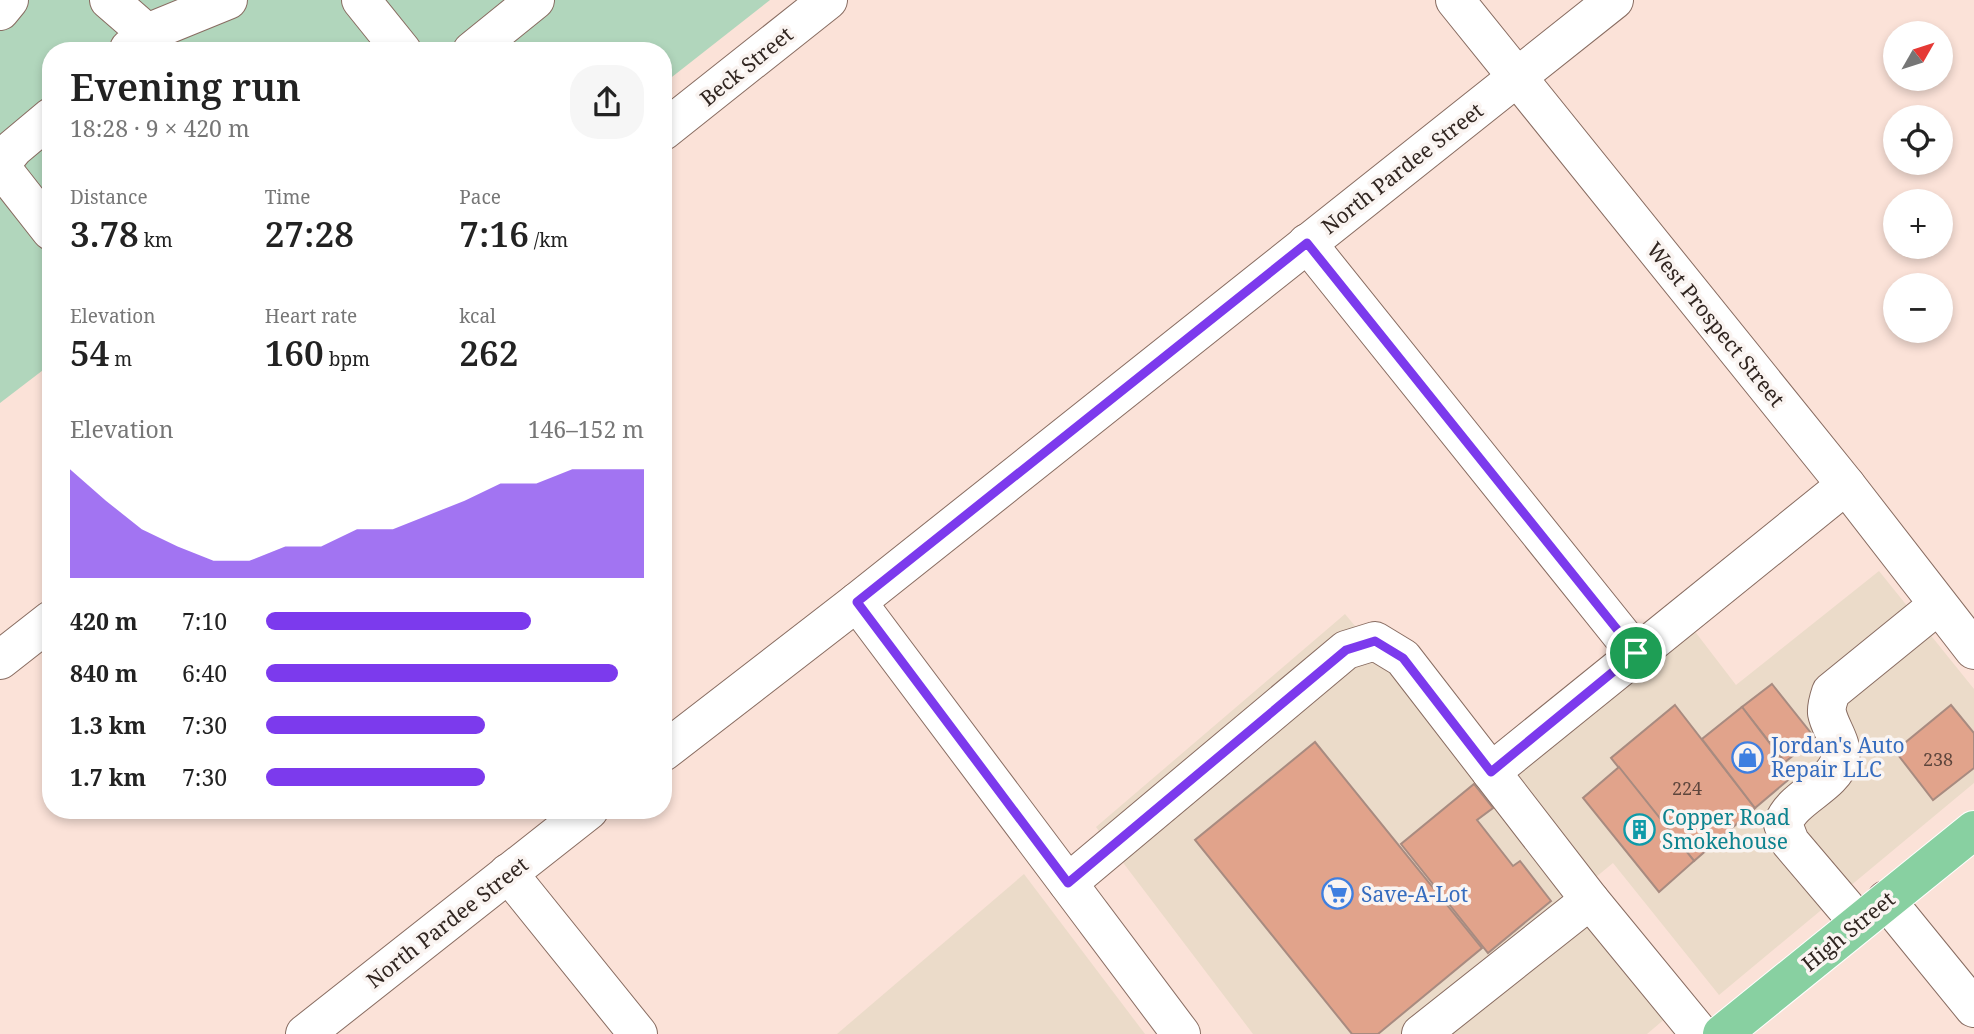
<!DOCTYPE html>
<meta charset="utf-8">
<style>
body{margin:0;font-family:"Noto Serif",serif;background:#f6f6f6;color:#222;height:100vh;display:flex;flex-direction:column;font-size:26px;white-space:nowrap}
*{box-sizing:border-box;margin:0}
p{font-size:23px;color:#767676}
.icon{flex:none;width:38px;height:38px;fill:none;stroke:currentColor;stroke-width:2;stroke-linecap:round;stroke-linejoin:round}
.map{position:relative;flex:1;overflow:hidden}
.details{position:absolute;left:42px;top:42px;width:630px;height:777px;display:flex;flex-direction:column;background:#fff;border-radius:28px;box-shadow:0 4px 10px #0003}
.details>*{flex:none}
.needle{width:46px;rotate:51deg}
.tools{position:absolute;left:1883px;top:21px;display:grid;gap:14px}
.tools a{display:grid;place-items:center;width:70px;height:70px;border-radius:50%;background:#fff;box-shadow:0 4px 10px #0003;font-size:35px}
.pin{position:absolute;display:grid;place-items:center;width:60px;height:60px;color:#fff;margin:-30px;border:4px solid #fff;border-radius:50%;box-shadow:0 2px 7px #0007}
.round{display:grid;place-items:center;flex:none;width:74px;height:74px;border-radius:28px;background:#f6f6f6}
.summary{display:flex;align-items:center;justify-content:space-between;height:119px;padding:0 28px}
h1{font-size:38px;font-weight:600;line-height:52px}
.metrics{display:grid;grid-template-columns:repeat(3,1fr);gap:10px;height:119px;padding:7px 28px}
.metrics div{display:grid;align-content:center}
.metrics b{font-size:35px;font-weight:600}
.metrics small{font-size:19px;font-weight:400}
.metrics p{font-size:19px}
.chart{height:196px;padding:14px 28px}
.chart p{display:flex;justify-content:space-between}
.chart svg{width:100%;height:126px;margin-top:7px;fill:#7c3aed;opacity:.7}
ul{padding:0 28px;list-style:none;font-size:23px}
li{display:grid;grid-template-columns:112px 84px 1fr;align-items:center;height:52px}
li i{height:18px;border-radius:9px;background:#7c3aed}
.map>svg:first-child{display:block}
.commercial{fill:#ebdbc9}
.green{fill:#b1d6bc}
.building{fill:#e1a38b;stroke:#a88b80;stroke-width:2}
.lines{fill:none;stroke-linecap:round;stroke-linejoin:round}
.minor-casing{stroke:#886c61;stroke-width:40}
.major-casing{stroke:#fff;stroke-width:40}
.minor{stroke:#fff;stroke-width:38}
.major{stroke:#88d0a1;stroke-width:38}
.route-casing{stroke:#fff;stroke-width:14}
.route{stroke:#7c3aed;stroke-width:9}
.labels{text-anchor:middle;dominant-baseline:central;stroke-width:7;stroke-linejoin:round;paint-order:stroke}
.number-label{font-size:18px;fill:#5d453c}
.street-label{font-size:21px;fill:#312621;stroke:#faf4f1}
.shop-label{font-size:21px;fill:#366cbe;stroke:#faf4f1;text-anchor:start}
.culture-label{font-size:21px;fill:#0d838f;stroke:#faf4f1;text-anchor:start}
</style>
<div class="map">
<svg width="1974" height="1034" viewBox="0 0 1974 1034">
<rect width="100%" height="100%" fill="#fbe2d8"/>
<g class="commercial">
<polygon points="1879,571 1974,689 1974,783 1719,995 1613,863 1573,896 1667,1017 1647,1034 1253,1034 1096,827 1345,614 1487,784 1690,625 1736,685"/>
<polygon points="1024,874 1145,1034 837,1034"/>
</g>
<polygon class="green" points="0,0 770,0 663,84 663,51 51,51 51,364 0,403"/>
<g class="building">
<polygon points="1772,684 1815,738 1785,762 1742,707"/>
<polygon points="1675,705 1755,808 1694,861 1611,758"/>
<polygon points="1951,705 1974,733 1974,768 1933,800 1895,751"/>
<polygon points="1742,707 1794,775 1755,808 1702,739"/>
<polygon points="1315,742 1482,948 1378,1034 1352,1034 1195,840"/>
<polygon points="1619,767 1694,861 1659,892 1583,798"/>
<polygon points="1474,784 1493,808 1477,820 1513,866 1520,861 1551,901 1488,953 1401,844"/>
</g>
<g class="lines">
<defs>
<g id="minor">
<polyline points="109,0 147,33 129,49"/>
<polyline points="361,0 402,51"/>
<polyline points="1455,0 1846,485 1974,650"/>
<polyline points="0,11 9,0"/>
<polyline points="147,33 228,0"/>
<polyline points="472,51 535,0"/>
<polyline points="663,131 828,0"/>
<polyline points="0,165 14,148 51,117"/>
<polyline points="0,166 51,231"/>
<polyline points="1307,243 1636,653"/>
<polyline points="857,602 1181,1034"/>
<polyline points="0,660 51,620"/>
<polyline points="663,752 857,602 1614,0"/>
<polyline points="1491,772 1846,485"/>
<polyline points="508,873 638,1034"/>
<polyline points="1068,883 1346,650 1375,641 1403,658 1590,900"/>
<polyline points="1886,900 1974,1008"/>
<path d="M1858,922L1790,842L1783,824C1792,797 1833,786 1840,760C1844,743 1830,729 1827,713C1826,707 1829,698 1831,692L1938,605"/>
<polyline points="305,1034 589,810"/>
<polyline points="1421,1034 1590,900 1700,1034"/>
</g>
<polyline id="major" points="1722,1034 1974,830"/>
</defs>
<use href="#minor" class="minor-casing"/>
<use href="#major" class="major-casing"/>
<use href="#minor" class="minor"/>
<use href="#major" class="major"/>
</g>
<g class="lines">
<defs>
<polygon id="route" points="1307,243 1636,653 1491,772 1403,658 1375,641 1346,650 1068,883 857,602"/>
</defs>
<use href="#route" class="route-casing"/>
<use href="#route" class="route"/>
</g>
<defs>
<symbol id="shop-ring" viewBox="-11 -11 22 22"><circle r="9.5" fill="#faf4f1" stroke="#3f7fe0" stroke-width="1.5"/><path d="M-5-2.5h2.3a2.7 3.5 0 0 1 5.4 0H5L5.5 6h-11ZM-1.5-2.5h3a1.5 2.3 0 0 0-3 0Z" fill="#3f7fe0"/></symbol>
<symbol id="building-ring" viewBox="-11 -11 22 22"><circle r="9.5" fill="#faf4f1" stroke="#0f9aa8" stroke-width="1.5"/><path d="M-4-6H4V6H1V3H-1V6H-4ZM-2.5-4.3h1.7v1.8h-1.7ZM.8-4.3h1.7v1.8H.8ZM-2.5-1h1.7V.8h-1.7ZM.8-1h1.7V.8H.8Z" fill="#0f9aa8"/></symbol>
<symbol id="supermarket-ring" viewBox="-11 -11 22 22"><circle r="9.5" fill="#faf4f1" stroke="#3f7fe0" stroke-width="1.5"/><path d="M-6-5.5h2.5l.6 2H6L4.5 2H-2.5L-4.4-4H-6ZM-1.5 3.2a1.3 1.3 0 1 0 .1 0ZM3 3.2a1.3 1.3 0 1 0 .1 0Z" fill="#3f7fe0"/></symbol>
</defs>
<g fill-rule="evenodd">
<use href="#shop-ring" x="1730" y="740" width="35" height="35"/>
<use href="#building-ring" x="1622" y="812" width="35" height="35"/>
<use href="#supermarket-ring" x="1320" y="876" width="35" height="35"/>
</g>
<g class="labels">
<g class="number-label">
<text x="1938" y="759">238</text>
<text x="1687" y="788">224</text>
</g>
<g class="street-label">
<text transform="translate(746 66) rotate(-39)">Beck Street</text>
<text transform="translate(1402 168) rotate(-38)">North Pardee Street</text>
<text transform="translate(1716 324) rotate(51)">West Prospect Street</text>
<text transform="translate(447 922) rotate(-38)">North Pardee Street</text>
<text transform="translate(1848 931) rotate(-39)">High Street</text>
</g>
<g class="shop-label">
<text x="1771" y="745">Jordan's Auto<tspan x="1771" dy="24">Repair LLC</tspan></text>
<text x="1361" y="894">Save-A-Lot</text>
</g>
<g class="culture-label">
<text x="1662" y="817">Copper Road<tspan x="1662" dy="24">Smokehouse</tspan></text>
</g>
</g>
</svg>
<div class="tools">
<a><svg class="needle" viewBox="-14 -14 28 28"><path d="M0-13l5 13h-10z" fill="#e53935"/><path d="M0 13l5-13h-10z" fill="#767676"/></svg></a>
<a><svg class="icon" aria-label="locate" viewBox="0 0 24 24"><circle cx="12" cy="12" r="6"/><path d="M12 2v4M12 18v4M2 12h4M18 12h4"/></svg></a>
<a>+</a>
<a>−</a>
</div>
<div class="pin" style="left:1636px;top:653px;background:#1e9e55"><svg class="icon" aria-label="arrive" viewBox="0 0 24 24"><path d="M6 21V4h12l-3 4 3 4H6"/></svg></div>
<section class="details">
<div class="summary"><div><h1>Evening run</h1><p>18:28 · 9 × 420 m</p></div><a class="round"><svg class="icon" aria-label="share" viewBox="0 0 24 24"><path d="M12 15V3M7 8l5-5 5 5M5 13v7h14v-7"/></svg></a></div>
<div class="metrics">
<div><p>Distance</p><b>3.78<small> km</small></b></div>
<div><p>Time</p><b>27:28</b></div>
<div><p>Pace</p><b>7:16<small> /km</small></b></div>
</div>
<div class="metrics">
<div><p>Elevation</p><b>54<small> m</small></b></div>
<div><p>Heart rate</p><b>160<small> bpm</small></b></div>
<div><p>kcal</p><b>262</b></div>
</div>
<div class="chart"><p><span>Elevation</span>146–152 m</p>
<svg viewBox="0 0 160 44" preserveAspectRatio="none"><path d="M0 44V6L10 17L20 27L30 33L40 38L50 38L60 33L70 33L80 27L90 27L100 22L110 17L120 11L130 11L140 6L150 6L160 6V44z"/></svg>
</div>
<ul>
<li><b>420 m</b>7:10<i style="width:70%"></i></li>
<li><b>840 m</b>6:40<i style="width:93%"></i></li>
<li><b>1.3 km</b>7:30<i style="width:58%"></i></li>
<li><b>1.7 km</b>7:30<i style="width:58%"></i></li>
</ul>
</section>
</div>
